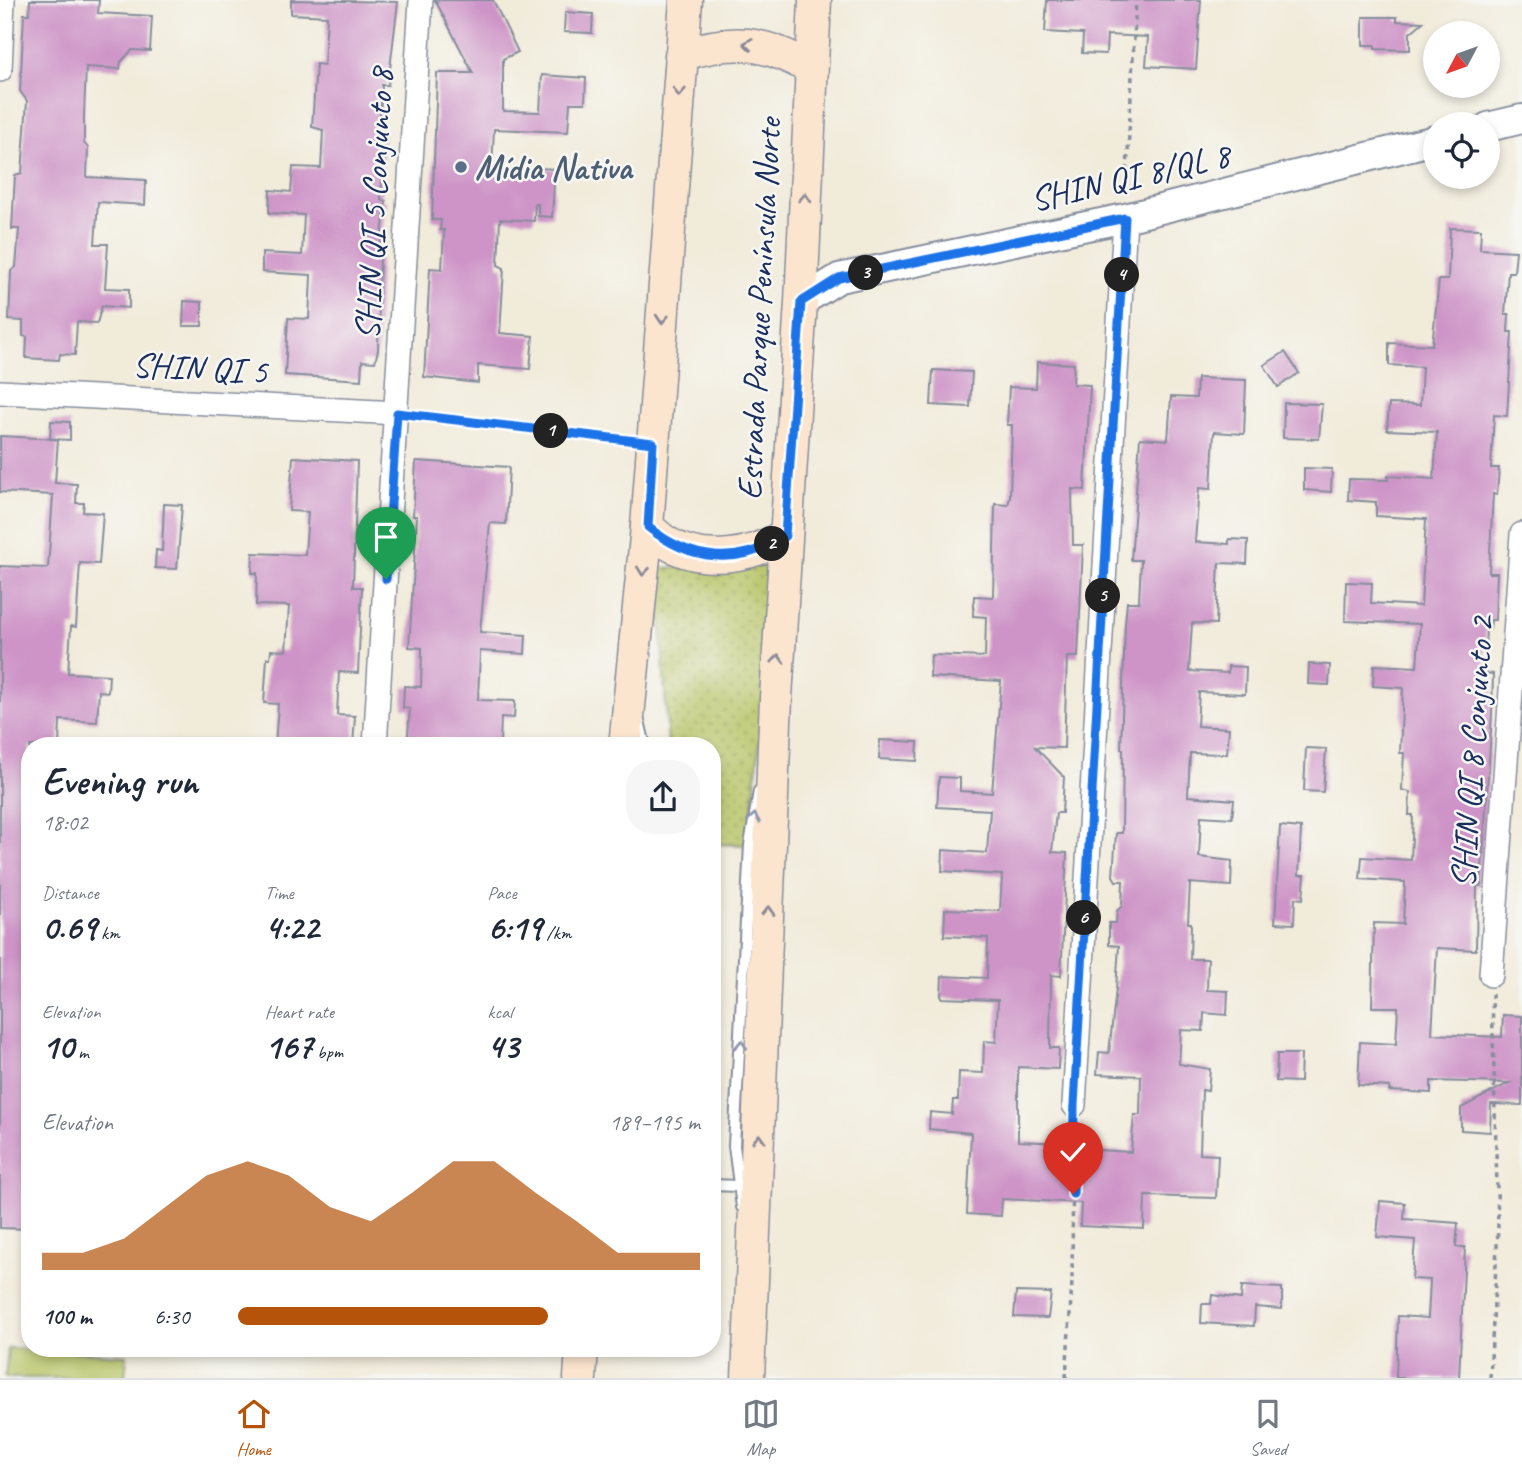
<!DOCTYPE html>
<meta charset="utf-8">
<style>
body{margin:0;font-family:Caveat,sans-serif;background:#f6f6f7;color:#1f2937;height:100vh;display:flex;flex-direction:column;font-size:26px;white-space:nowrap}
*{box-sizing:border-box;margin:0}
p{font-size:23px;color:#747a83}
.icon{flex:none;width:38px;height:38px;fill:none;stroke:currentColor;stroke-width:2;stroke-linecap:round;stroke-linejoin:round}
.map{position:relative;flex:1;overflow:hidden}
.drawer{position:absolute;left:21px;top:737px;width:700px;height:620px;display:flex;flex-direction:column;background:#fff;border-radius:28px;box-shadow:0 4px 10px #0003}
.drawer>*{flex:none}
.needle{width:46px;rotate:229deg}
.buttons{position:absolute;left:1423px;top:21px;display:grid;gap:14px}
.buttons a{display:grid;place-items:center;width:77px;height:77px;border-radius:50%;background:#fff;box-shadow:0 4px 10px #0003;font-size:35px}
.pin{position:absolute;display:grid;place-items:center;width:60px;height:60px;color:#fff;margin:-72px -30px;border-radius:50% 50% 50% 0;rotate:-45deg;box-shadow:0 0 7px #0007}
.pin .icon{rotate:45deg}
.km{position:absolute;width:35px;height:35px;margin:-18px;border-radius:50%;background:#222;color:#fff;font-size:19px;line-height:35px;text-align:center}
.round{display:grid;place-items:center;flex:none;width:74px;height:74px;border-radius:28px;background:#f6f6f7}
.head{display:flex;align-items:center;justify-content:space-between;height:119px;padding:0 21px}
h1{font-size:38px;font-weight:700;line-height:52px}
.metrics{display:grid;grid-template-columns:repeat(3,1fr);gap:10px;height:119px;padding:7px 21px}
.metrics div{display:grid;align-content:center}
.metrics b{font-size:35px;font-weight:700}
.metrics small{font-size:19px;font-weight:400}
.metrics p{font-size:19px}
.chart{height:196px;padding:14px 21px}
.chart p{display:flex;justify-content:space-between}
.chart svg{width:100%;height:126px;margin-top:7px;fill:#b45309;opacity:.7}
ul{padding:0 21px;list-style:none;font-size:23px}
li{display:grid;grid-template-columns:112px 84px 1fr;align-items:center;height:52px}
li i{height:18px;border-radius:9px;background:#b45309}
.tabs{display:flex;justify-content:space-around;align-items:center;height:98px;border-top:2px solid #e0e1e3;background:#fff;font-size:19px;color:#747a83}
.tabs a{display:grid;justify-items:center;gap:4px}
.tabs .selected{color:#b45309}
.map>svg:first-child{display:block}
.green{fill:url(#green-dots);stroke:#6a7a62;stroke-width:2}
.pitch{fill:#b8c567;stroke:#6a7a62;stroke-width:2}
.building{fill:#ce94c7}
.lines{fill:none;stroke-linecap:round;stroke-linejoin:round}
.service-casing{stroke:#868d9c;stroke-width:14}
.minor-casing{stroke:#868d9c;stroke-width:26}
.tertiary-casing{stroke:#868d9c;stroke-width:32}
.secondary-casing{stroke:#868d9c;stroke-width:35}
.path{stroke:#868d9c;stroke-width:3.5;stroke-dasharray:5 5;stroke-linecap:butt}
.service{stroke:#fff;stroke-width:10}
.minor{stroke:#fff;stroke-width:23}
.tertiary{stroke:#fff;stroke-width:28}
.secondary{stroke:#fbe5cf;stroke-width:32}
.oneway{stroke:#8b8a96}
.oneway2{stroke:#8d97ae}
.route-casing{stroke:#fff;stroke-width:14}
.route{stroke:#1a73e8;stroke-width:9}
.service-dot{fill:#5c6f8a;stroke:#f6f6f2;stroke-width:2.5}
.labels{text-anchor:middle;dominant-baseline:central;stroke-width:5;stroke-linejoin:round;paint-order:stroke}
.service-label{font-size:35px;font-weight:bold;fill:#4e5e75;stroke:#f6f6f2;text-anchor:start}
.street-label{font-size:35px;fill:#1b2f5e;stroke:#f6f6f2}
</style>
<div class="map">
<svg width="1522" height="1378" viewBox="0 0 1522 1378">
<defs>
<pattern id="green-dots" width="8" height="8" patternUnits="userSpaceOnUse" patternTransform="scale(1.75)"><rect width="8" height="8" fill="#b8c567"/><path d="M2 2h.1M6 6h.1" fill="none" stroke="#95a058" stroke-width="1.8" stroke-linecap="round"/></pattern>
</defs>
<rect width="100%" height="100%" fill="#f6f6f2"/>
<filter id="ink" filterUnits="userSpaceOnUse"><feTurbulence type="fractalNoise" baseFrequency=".0143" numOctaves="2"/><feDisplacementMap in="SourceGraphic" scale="14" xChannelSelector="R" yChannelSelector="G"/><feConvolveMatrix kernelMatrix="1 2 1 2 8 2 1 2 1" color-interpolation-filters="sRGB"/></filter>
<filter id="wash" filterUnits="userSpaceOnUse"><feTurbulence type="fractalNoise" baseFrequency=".00686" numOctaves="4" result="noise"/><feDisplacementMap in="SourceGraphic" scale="28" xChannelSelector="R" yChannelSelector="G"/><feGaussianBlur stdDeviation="1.57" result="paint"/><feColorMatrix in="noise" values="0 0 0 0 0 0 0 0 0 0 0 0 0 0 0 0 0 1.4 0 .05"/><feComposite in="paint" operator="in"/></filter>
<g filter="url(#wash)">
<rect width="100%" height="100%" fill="#f1ebda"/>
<polygon class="green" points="778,565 749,845 712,844 712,746 668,745 658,568"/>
<polygon class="pitch" points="8,1348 127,1355 125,1378 5,1378"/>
<g id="blocks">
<g class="building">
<polygon points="30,0 99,0 98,13 152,16 150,51 132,50 121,62 120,69 86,67 84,115 84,143 88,148 87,177 146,180 145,205 98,202 95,244 108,244 105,288 129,289 129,308 102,306 97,323 77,322 75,355 60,354 59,360 26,358 27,337 23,336 23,321 9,320 11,271 16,267 19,229 12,229 15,175 22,173 27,101 20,91 24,14 29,14"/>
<polygon points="291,0 398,2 388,85 382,85 379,132 384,133 381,200 386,201 380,251 378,350 375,362 362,361 361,380 285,375 288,318 309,319 311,275 262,272 262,253 302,255 304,215 269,213 270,190 291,192 293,167 321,168 323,130 312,127 316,64 324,65 327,16 291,14"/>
<polygon points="435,0 493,0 518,52 503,59 503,111 540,112 542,75 586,78 585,103 570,103 568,132 494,129 492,169 504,170 503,173 538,175 539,168 555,169 552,217 538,216 538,204 535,204 534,221 500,219 498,265 504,268 500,333 533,336 530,369 478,365 478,383 424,377 430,268 442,269 444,230 440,230 441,220 432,220 437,73 473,73"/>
<polygon points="1047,0 1201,0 1196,69 1146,66 1148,37 1107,35 1106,54 1082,53 1083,34 1045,32"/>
<polygon points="565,12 593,14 592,33 564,32"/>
<polygon points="1363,17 1397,17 1397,21 1423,22 1410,33 1410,50 1375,49 1375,45 1363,45"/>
<polygon points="1450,228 1481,229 1480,249 1516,251 1514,272 1508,272 1505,314 1509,314 1508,332 1512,332 1507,416 1494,415 1491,468 1499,468 1497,495 1493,494 1489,573 1497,573 1495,620 1491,620 1490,629 1486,629 1484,673 1493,674 1492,714 1481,886 1477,885 1476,950 1437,948 1432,1034 1502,1037 1503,1015 1522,1016 1522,1105 1491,1104 1490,1132 1461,1130 1461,1108 1509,1083 1431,1081 1431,1093 1389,1091 1390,1087 1358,1085 1360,1042 1396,1044 1398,1007 1372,1007 1374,923 1403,924 1405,882 1360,879 1362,857 1411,860 1413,815 1409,815 1410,792 1402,790 1404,753 1400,753 1403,688 1373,686 1374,665 1417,667 1420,624 1345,621 1346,582 1372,583 1371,603 1421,606 1426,519 1376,516 1376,502 1348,500 1349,479 1388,480 1388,476 1434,479 1437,432 1387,430 1389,404 1420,405 1422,367 1389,365 1389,343 1432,345 1439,280 1448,280"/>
<polygon points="184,301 202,302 202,326 183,326"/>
<polygon points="1285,352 1299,373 1278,387 1264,365"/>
<polygon points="1037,362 1074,364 1073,384 1090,385 1085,490 1072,489 1073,545 1083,545 1078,657 1067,657 1064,748 1035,747 1064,777 1062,813 1056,813 1052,852 1067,853 1061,976 1051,975 1050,1048 1059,1048 1058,1069 1018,1067 1018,1141 1065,1143 1064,1148 1131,1152 1134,1115 1140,1115 1141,1076 1097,1074 1099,1052 1109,1053 1116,989 1119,946 1109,945 1109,923 1116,923 1117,911 1122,906 1123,881 1116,881 1113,876 1116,833 1122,833 1123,749 1121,749 1125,624 1127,602 1139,602 1141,560 1131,560 1140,438 1168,440 1171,397 1196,398 1197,378 1246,380 1244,434 1214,432 1211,489 1199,488 1195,542 1229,544 1229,539 1248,540 1247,564 1219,563 1216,624 1192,623 1189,671 1228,673 1228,666 1246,667 1245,694 1199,692 1197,726 1229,728 1227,754 1190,753 1188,796 1234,800 1232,818 1201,816 1199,857 1232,861 1231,886 1190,883 1188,923 1191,923 1190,959 1208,959 1207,990 1228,991 1227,1015 1204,1013 1203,1031 1181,1030 1179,1064 1210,1069 1208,1091 1202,1090 1200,1154 1218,1155 1216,1198 1145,1196 1144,1229 1080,1226 1081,1203 1002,1199 1001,1216 967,1214 971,1133 929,1129 930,1112 952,1114 953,1100 958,1100 959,1072 983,1073 984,1041 996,1042 998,1000 941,998 942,976 987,978 988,938 944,936 945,909 1000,911 1002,875 942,871 943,850 987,853 990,810 937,807 939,777 960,778 960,791 992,793 1001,681 930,677 931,655 985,657 986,617 973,616 974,596 993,597 995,504 1008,505 1010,497 1012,425 1007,425 1009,387 1036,388"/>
<polygon points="933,370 972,372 970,407 931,405"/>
<polygon points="1284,403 1322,404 1319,439 1283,438"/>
<polygon points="51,421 70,422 70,440 50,439"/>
<polygon points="0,436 58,439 55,483 77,484 76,503 84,503 83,512 103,513 99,564 80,563 76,627 71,626 68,673 109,675 108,692 99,691 97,722 60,720 59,746 30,746 30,1229 0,1228 0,566 48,568 53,495 0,492"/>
<polygon points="293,457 357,461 353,587 362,587 358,673 339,672 337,715 355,716 353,746 275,746 278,704 264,703 267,658 270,658 271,650 286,651 289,606 256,605 257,573 252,573 253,553 305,555 308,512 289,511"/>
<polygon points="416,461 509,467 506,524 490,523 480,632 526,635 525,654 480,651 478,700 515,701 514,718 501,717 500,744 407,746 410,709 403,708 404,686 421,687 422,648 409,647 417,516 413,516"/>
<polygon points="1304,468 1332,469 1331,492 1304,490"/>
<polygon points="164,504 182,505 177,569 155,568 156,550 162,551"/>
<polygon points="1309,664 1330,665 1329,685 1308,684"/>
<polygon points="880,740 918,742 917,761 879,759"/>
<polygon points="1306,748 1326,749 1323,792 1304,791"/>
<polygon points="1280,826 1301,828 1299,875 1305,875 1303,899 1295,898 1294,924 1275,923"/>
<polygon points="1277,1054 1301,1054 1300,1082 1276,1081"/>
<polygon points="1380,1201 1405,1203 1404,1219 1458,1223 1456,1247 1465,1247 1459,1378 1396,1378 1398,1316 1428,1318 1430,1280 1412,1279 1415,1240 1377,1237"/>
<polygon points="1242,1286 1282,1288 1282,1309 1255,1307 1254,1326 1201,1323 1202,1304 1211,1304 1212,1295 1241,1299"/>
<polygon points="1016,1292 1051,1293 1048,1318 1014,1317"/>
</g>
</g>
</g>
<g filter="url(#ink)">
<use href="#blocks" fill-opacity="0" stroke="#868d9c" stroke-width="2"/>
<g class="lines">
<defs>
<g id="service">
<polyline points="639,721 645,746"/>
<polyline points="712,1185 738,1186"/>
<polyline points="742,1207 734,1146 750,845 759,791"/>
</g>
<g id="minor">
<polyline points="0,70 3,0"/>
<polyline points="0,392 397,413"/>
<polyline points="375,746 421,0"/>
<polyline points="1491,975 1522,534"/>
<polyline points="1074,1105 1125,218"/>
</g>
<g id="tertiary">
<polyline points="1488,127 1522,119"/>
<polyline points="801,302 839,278 1125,218 1435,140"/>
</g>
<g id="secondary">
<path d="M681,55C733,38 764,41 810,68"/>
<path d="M647,527C654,532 661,540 669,544C704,564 753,557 785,535"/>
<polyline points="625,746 647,527 686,0"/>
<polyline points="580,1378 582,1348"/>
<polyline points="748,1378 776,698 801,302 815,0"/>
</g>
</defs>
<use href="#service" class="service-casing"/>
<use href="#minor" class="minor-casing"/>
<use href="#tertiary" class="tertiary-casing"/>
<use href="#secondary" class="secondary-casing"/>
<g class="path">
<polyline points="1126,191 1136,0"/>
<polyline points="416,415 628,440"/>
<polyline points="1066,1378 1072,1282 1073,1125"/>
<polyline points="1490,1378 1498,1227 1492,994"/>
</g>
<use href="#service" class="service"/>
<use href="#minor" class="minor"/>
<use href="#tertiary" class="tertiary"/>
<use href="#secondary" class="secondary"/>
</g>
<defs><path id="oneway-chevron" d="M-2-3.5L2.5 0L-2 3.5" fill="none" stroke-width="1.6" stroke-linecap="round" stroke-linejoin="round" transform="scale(1.75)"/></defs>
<g class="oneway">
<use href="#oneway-chevron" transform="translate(748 44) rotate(-173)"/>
<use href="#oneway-chevron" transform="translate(679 92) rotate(94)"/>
<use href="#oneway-chevron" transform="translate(805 198) rotate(-87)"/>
<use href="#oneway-chevron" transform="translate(662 319) rotate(94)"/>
<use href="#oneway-chevron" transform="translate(643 571) rotate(96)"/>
<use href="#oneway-chevron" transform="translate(778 659) rotate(-87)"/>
<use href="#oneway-chevron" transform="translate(768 911) rotate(-88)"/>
<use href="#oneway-chevron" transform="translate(759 1139) rotate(-88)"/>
</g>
<g class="oneway2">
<use href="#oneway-chevron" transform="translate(754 818) rotate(-81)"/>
<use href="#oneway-chevron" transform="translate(741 1045) rotate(-88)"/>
</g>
</g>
<g class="lines" filter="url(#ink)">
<defs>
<path id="route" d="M386,579L397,413L653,443L648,527C690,561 738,567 785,536L801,302L839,278L1125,218L1074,1105L1073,1194"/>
</defs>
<use href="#route" class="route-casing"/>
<use href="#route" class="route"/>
</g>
<circle class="service-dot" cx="461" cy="167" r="7"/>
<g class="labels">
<g class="service-label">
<text x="475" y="167">Mídia Nativa</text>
</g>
<g class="street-label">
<text transform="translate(1130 177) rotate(-13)">SHIN QI 8/QL 8</text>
<text transform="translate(374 204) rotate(-87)">SHIN QI 5 Conjunto 8</text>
<text transform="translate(759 309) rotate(-87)">Estrada Parque Península Norte</text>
<text transform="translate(200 368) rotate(3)">SHIN QI 5</text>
<text transform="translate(1472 752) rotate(-86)">SHIN QI 8 Conjunto 2</text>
</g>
</g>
</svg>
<div class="buttons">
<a><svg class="needle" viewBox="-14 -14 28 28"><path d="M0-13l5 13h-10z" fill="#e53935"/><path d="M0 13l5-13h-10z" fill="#747a83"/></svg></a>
<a><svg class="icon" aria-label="locate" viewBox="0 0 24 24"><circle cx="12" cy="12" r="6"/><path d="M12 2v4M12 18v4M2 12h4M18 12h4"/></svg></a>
</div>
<div class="pin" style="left:386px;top:579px;background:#1e9e55"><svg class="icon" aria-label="arrive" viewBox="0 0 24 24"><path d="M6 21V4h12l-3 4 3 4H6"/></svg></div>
<div class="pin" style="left:1073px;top:1194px;background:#d93025"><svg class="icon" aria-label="check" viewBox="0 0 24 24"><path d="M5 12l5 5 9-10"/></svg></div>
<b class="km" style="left:551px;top:431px">1</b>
<b class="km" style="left:772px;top:544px">2</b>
<b class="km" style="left:866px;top:273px">3</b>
<b class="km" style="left:1122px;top:275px">4</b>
<b class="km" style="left:1103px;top:596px">5</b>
<b class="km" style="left:1084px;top:918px">6</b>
<section class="drawer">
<div class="head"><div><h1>Evening run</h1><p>18:02</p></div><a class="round"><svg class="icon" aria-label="share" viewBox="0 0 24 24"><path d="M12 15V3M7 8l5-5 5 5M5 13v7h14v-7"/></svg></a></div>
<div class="metrics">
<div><p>Distance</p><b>0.69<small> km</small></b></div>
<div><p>Time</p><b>4:22</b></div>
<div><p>Pace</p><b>6:19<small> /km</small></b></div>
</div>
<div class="metrics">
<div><p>Elevation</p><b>10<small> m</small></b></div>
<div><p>Heart rate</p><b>167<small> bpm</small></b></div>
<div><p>kcal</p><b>43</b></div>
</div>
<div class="chart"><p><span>Elevation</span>189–195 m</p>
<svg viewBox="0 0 160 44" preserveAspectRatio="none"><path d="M0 44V38L10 38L20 33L30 22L40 11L50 6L60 11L70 22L80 27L90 17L100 6L110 6L120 17L130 27L140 38L150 38L160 38V44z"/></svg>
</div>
<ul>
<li><b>100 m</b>6:30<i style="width:67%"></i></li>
</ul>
</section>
</div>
<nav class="tabs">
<a class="selected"><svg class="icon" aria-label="home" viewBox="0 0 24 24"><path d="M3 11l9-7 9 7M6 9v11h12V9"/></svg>Home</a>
<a><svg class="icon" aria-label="map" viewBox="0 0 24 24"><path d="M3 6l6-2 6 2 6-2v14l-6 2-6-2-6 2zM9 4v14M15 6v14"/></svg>Map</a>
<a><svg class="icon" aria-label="saved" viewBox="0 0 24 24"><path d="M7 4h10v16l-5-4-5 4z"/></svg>Saved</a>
</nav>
